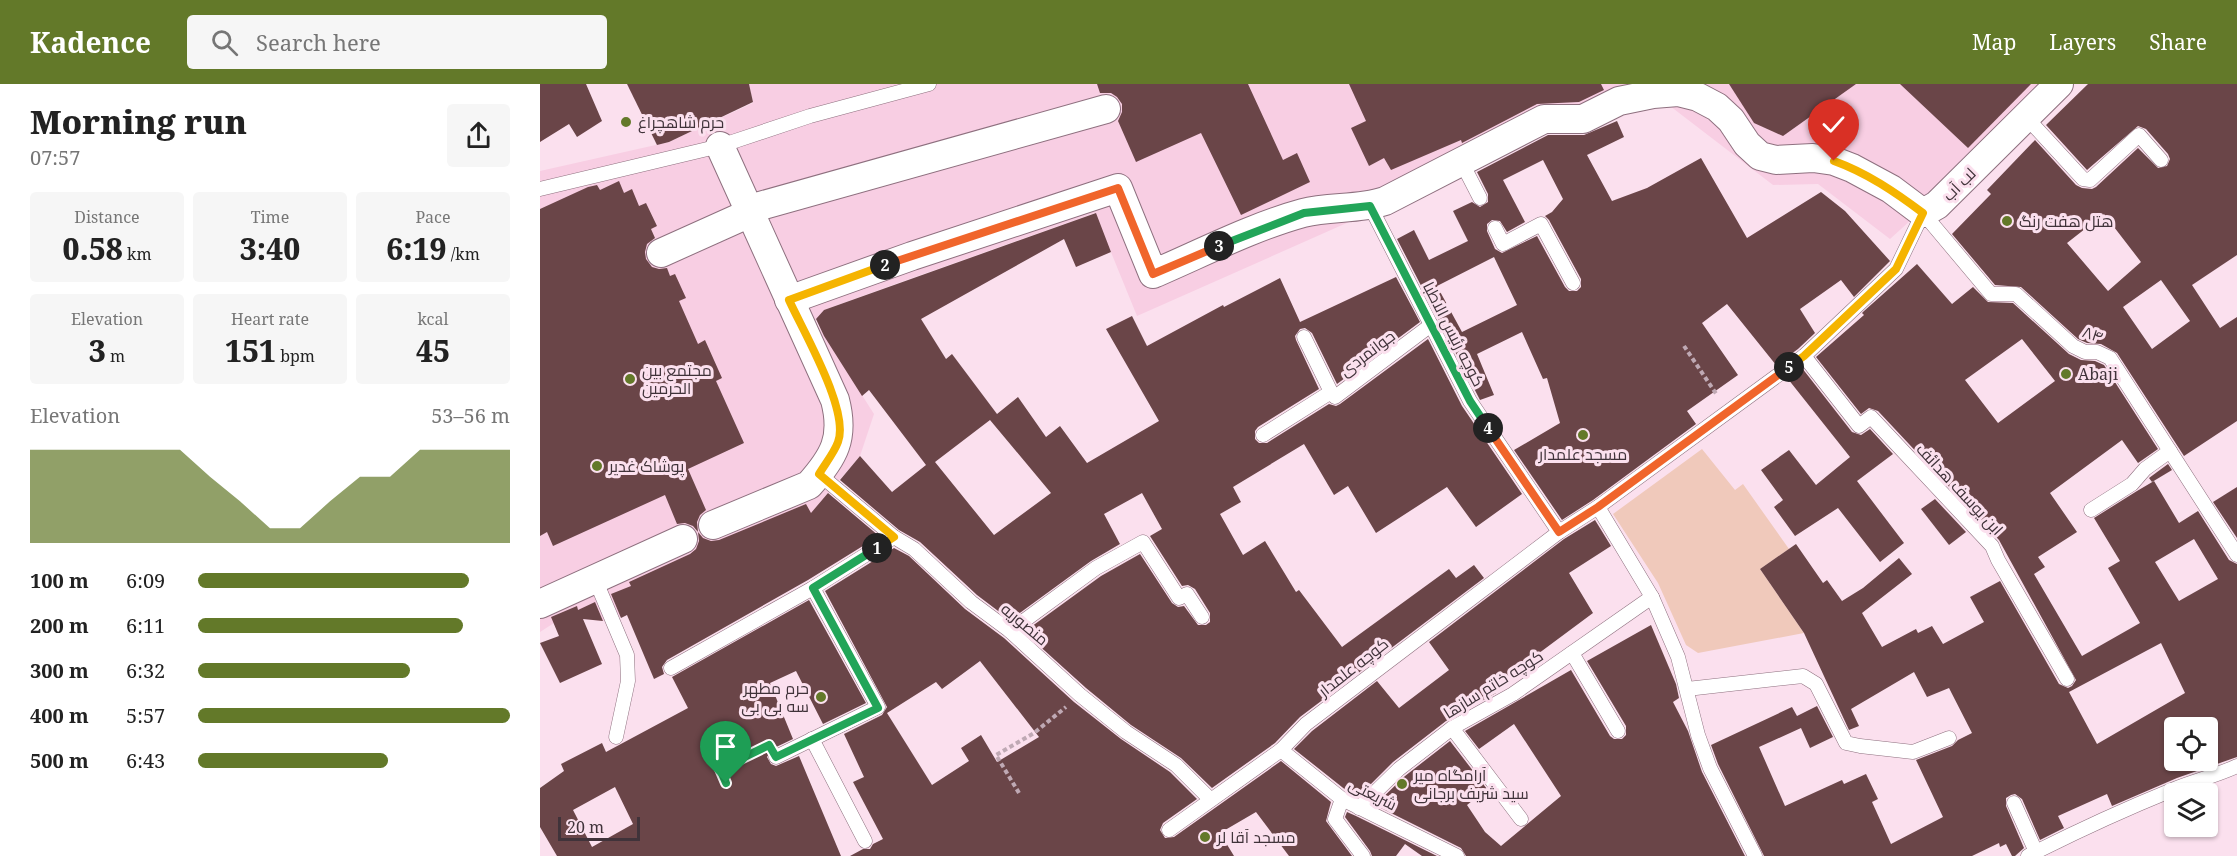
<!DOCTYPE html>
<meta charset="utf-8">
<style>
body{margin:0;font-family:"Noto Serif",Cairo,serif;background:#f6f6f6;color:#222;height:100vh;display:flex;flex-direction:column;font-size:22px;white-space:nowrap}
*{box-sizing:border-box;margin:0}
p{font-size:20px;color:#767676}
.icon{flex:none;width:33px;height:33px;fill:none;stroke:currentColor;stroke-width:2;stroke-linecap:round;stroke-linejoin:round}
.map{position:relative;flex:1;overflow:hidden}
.side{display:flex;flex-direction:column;background:#fff;width:540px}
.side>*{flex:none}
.buttons{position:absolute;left:1624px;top:633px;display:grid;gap:12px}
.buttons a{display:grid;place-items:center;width:54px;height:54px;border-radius:6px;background:#fff;box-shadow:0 2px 4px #0004;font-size:30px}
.scale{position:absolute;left:18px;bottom:15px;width:82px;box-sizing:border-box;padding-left:6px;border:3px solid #40333a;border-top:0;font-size:16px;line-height:21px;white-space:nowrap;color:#40333a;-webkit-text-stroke:4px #fbe0ee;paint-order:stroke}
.pin{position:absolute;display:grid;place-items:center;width:51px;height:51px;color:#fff;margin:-62px -26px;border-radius:50% 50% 50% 0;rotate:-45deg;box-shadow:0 0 6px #0007}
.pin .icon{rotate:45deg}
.km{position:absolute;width:30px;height:30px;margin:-15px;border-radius:50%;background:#222;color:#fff;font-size:16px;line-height:30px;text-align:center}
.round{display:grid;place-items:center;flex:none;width:63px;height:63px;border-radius:6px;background:#f6f6f6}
.headline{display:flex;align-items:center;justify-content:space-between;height:102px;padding:0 30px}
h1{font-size:33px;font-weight:800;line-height:45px}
.stats{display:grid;grid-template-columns:repeat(3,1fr);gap:9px;height:102px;padding:6px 30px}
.stats div{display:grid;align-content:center;border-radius:6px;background:#f6f6f6;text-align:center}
.stats b{font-size:30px;font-weight:800}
.stats small{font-size:16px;font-weight:400}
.stats p{font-size:16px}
.chart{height:168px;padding:12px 30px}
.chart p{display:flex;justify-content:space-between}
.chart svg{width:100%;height:108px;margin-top:6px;fill:#637929;opacity:.7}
ul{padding:0 30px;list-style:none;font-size:20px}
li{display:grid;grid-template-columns:96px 72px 1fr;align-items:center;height:45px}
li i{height:15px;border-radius:8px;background:#637929}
header{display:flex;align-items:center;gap:36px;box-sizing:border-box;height:84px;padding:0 30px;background:#637929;color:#fff}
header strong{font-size:28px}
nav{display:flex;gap:33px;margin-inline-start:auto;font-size:21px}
.search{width:420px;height:54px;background:#f6f6f6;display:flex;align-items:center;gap:15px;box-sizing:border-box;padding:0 21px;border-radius:6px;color:#767676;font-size:22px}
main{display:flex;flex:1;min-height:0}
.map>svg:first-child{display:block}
.built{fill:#f8cee3}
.green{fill:#f0c9bb}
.building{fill:#6a4548;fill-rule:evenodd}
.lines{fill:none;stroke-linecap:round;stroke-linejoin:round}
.lane-casing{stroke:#8e707f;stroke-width:15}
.street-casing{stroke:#8e707f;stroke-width:30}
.path{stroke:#bfa9b4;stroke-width:4;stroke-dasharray:4.5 3;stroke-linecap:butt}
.lane{stroke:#fff;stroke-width:14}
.street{stroke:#fff;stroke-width:28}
.split-1-casing{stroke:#fff;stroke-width:12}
.split-2-casing{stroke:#fff;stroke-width:12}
.split-3-casing{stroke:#fff;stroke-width:12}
.split-4-casing{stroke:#fff;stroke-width:12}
.split-5-casing{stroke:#fff;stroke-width:12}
.split-6-casing{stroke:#fff;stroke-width:12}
.split-1{stroke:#22a559;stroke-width:8}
.split-2{stroke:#f5b400;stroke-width:8}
.split-3{stroke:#f0652b;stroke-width:8}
.split-4{stroke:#22a559;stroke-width:8}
.split-5{stroke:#f0652b;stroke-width:8}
.split-6{stroke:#f5b400;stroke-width:8}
.poi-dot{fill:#637929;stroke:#fbe0ee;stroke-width:2}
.labels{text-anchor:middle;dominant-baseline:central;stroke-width:6;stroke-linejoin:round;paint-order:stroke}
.poi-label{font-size:16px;fill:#40333a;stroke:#fbe0ee;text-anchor:start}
.street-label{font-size:16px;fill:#40333a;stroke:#fbe0ee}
</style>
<header>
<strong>Kadence</strong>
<div class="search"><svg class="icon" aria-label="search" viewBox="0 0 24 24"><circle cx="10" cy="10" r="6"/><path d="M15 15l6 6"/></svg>Search here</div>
<nav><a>Map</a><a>Layers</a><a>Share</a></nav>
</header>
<main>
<section class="side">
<div class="headline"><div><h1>Morning run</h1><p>07:57</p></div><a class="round"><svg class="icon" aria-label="share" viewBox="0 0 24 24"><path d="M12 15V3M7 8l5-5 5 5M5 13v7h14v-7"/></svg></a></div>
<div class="stats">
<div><p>Distance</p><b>0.58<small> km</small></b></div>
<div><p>Time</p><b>3:40</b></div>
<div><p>Pace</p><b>6:19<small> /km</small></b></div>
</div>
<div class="stats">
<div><p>Elevation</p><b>3<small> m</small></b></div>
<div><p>Heart rate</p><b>151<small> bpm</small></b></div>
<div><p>kcal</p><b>45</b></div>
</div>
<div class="chart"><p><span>Elevation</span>53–56 m</p>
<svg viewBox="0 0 160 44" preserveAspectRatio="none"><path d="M0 44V6L10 6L20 6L30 6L40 6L50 6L60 17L70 27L80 38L90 38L100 27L110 17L120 17L130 6L140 6L150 6L160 6V44z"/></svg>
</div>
<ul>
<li><b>100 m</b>6:09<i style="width:87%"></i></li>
<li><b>200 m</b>6:11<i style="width:85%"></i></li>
<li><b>300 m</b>6:32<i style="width:68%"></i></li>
<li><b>400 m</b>5:57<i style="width:100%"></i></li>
<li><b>500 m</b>6:43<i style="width:61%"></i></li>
</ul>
</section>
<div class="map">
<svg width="1697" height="772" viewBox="0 0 1697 772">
<rect width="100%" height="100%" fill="#fbe0ee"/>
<polygon class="built" points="209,0 1521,0 1350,155 1278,100 1233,101 1130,22 1066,24 597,232 555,129 358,199 284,226 275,237 334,330 320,372 278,421 281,425 214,468 87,531 62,537 42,535 14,539 0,548 0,87 129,58 213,19"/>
<polygon class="green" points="1162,365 1195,406 1203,400 1249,465 1220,485 1264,549 1158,569 1146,561 1118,499 1073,430"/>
<g class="building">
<polygon points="0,0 46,0 62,37 37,53 29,40 0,58"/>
<polygon points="87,0 209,0 213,18 129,58 117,61"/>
<polygon points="557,0 708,0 743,76 757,69 770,98 701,131 661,49 596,78 578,37 582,28 582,20 577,13 571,9 560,9"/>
<polygon points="809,0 1061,0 1064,6 1039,18 997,20 922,59 921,56 851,86 844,74 829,82 811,44 826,37"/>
<polygon points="1189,0 1316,0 1243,52 1214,39"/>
<polygon points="1360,0 1491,0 1428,64"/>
<path d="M1548,0H1697V171L1652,201L1680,244L1697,233V337L1644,372L1577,269L1561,260L1547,259L1538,255L1481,203L1455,201L1412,150L1451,110L1447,106L1495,56L1536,101L1542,104L1552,105L1556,103L1598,64L1618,84L1627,82L1630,75L1628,70L1606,45L1598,42L1547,86L1506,41ZM1564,130L1601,178L1568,207L1527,159ZM1621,196L1650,237L1612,265L1583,223Z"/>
<path d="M1077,37L1084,53L1047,71L1072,117L1107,104L1161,74L1207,154L1281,108L1305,127L1350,177L1314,213L1301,196L1260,225L1275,249L1258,265L1236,281L1187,220L1162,239L1198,291L1147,327L1156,340L1053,416L1022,436L974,366L1020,339L1007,294L1003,295L982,248L937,270L954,311L940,316L857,155L874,146L889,176L928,157L913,127L932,118L940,123L948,118V110L937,88L1008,51H1044ZM1003,76L1023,115L1012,128L1005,132L1009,136L1041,195V203L1037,207H1029L1025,203L997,152L962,169L955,165L947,147V140L952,136L960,137L967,148L985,138L963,96ZM954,173L977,221L922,248L897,202Z"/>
<polygon points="79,97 84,109 92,105 99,122 106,119 117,142 111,145 115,154 107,160 105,168 106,175 112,183 119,185 127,184 130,192 135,190 146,214 139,217 158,260 165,256 182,294 176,297 204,359 148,385 166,426 160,431 157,438 158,448 163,454 171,457 179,456 266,420 271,429 288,409 339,452 268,496 127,576 122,583 124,590 114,595 87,531 81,534 71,510 91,502 89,498 150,470 156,465 159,457 158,448 153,442 145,439 137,440 125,411 13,462 7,448 0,452 0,125 48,103 57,101 60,106"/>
<path d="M556,129L571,168L536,183L524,155L381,235L406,275L412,270L457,330L478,313L506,353L520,342L547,379L619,337L566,245L592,232L607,262L683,221L684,223L740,194L760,238L856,193L880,238L797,300L772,249L765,244L760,245L755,252L756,256L779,305L718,343L715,347V355L719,359H727L789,320L796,322L800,320L888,255L922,322L982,410L936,443L907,403L836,449L808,402L794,411L764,360L693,403L701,418L680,430L703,471L725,457L756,508L759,506L802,563L909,485L916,494L934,481L944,494L760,633L735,659L672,704L641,674L591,641L546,604L484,548L561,492L600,470L632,519L638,523L644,522L658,541H666L670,538V529L655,505L648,501L642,502L610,452L622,445L602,409L564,430L580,460L551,477L470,536L437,511L380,458L359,446L300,396L320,372L352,408L386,381L329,306L322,312L284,252L276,235L284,226ZM450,336L511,409L454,451L395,378Z"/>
<path d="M1377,180L1412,220L1433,203L1448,218L1473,219L1529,270L1541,276L1555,277L1564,281L1618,365L1598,379L1582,356L1510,409L1537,448L1498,473L1505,483L1494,490L1542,572L1600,539L1568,484L1580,477L1554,434L1597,407L1614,397L1639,439L1658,427L1689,476L1697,480V673L1637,694L1572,722L1567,710L1518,732L1524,744L1500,756L1482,715L1475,710L1471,711L1466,714V722L1484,764L1475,772H1472L1466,760L1460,763L1459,759L1432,772H1224L1178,680L1171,661L1252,623L1257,632L1277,622L1293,653L1270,664L1261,644L1219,663L1245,722L1302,696L1304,700L1326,690L1338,715L1332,718L1351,760L1403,733L1376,676L1412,662L1418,656L1432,649L1409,604L1387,613L1374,588L1311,625L1319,642L1309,646L1264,549L1220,485L1256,460L1283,499L1287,496L1302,517L1323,504L1359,474L1372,490L1322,529L1342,563L1376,545L1378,549L1392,542L1403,560L1444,538L1430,513L1460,497L1519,600L1528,604L1532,602L1536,596L1459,456L1338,327L1329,324L1321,330L1276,273L1324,231L1322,229L1324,227ZM1482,255L1515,297L1458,339L1425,296ZM1654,455L1678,495L1639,517L1615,478ZM1621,559L1645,609L1557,660L1529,608ZM1635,644H1668V676H1635Z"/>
<polygon points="1262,284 1312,348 1321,351 1330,345 1353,370 1317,397 1364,459 1340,478 1298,424 1255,452 1234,423 1243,416 1221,386 1249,366 1276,401 1310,373 1248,295"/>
<polygon points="1628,380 1632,386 1612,398 1609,394"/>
<polygon points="1697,403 1697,454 1673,418"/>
<polygon points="1395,415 1426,448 1409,461 1381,425"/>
<polygon points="1055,436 1071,462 1029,489 1053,529 952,604 956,609 906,637 853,678 818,713 807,707 754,665 772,647 837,597 859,624 909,586 889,558 1024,455"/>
<path d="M354,464L369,472L425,525L464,554L534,618L581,655L630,688L657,715L623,739L620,746L625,754L634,753L741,677L791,718L786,737L812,772H749L716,728L680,749L694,772H310L323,765H330L333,760L343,755L313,698L324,693L304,650L342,631L347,623L285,507ZM440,577L499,653L457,678L441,651L421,664L429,677L392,701L347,629L396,598L402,605Z"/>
<path d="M269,516L326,619L283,640L256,587L230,599L253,655L232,665L227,673L231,680L236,682L259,672L301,772H17L0,743V704L24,687L21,680L62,659L66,668L148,624L132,593ZM75,703L93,740L52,763L33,726Z"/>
<polygon points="55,518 63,537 43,535 62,580 20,599 0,559 19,552 11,533 37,522 38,526"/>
<polygon points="1111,541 1136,600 1139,614 1133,618 1148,647 1162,688 1205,772 926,772 921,764 835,721 865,692 910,657 947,705 927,721 945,748 961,762 1021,712 974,640 939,665 925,647 1031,586 1070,652 1074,655 1082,655 1086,651 1086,642 1047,577"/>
<polygon points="807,728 816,732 897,772 882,772 865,760 856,772 832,772 830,767 805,733"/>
</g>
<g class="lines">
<defs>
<g id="lane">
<polyline points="1486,33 1543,95 1550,96 1599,51 1621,76"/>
<polyline points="922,79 940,114"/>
<polyline points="0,105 180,62 270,32 389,0"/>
<polyline points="830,122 930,317 1019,448"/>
<polyline points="955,144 963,160 1001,140 1033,199"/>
<polyline points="764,253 791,308"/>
<polyline points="1264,272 1319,342 1331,333 1452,462 1458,476 1527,595"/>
<polyline points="723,351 791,308 795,313 891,241"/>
<polyline points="279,390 354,453 374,465 431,518 470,547 540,611 586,648 636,681 670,715"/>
<polyline points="1058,423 1112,513 1138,573 1158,651 1170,684 1215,772"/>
<polyline points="1551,426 1592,400 1605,385 1630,367"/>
<polyline points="55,495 87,571 88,597 76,653"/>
<polyline points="470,547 556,484 603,458 639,514 647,510 662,533"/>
<polyline points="1032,569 1078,647"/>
<polyline points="131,584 273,504 354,453"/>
<polyline points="1147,605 1263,592 1276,600 1306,659 1320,662 1373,668 1409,654"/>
<polyline points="912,644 981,735"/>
<polyline points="272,655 325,757"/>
<polyline points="741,666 802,715 917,772"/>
<polyline points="236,673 338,623 273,504"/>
<polyline points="802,715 795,735 823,772"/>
<polyline points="1474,719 1496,768"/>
<polyline points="819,724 859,685 912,644 973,610 1112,513"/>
<polyline points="629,746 741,666 766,640 1019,448 1058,423 1264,272 1356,185 1383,129 1451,210 1476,210 1533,262 1545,268 1557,268 1570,274 1697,471"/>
<path d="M1488,772C1535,748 1583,726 1632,706C1653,697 1676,692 1697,682"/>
</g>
<g id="street">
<polyline points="121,169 210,129 220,122 566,25"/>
<path d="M249,216L372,172L578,104L613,190C662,169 712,143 763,129C790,122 818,126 845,117L1004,35H1043L1079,17L1113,10L1138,8L1158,13L1177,23L1191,36L1207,60L1220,72L1236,76L1273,74L1294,77L1312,84L1351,105L1383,129L1397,121L1519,0"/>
<path d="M173,441L269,401C294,373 305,354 295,316L180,62"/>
<polyline points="0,520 143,455"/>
</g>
</defs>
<use href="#lane" class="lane-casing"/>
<use href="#street" class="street-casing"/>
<g class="path">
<polyline points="1144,262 1177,311"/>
<polyline points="186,699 180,685 216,667"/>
<polyline points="479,709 456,671 494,649 526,623"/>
</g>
<use href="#lane" class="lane"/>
<use href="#street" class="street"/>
</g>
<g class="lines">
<defs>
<polyline id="split-1" points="186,699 180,685 229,661 236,673 338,624 273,504 337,464"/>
<path id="split-2" d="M337,464L354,453L279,390C285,380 294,369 298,358C310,327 263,247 249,216L345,181"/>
<polyline id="split-3" points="345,181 578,104 613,190 679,162"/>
<polyline id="split-4" points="679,162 764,129 830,122 930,317 948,344"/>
<polyline id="split-5" points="948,344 1019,448 1058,423 1249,283"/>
<path id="split-6" d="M1249,283L1264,272L1356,185L1383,129C1355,108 1327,89 1294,77"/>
</defs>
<use href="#split-1" class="split-1-casing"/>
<use href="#split-2" class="split-2-casing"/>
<use href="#split-3" class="split-3-casing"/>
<use href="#split-4" class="split-4-casing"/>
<use href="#split-5" class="split-5-casing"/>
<use href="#split-6" class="split-6-casing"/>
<use href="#split-1" class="split-1"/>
<use href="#split-2" class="split-2"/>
<use href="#split-3" class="split-3"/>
<use href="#split-4" class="split-4"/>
<use href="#split-5" class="split-5"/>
<use href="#split-6" class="split-6"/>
</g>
<g class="poi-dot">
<circle cx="86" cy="38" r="6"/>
<circle cx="1467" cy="137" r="6"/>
<circle cx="1526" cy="290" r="6"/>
<circle cx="90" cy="295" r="6"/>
<circle cx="1043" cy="351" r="6"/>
<circle cx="57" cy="382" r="6"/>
<circle cx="281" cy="613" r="6"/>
<circle cx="862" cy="700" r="6"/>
<circle cx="665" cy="753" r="6"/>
</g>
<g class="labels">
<g class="poi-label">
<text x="98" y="38">حرم شاهچراغ</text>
<text x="1479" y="137">هتل هفت رنگ</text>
<text x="102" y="286">مجتمع بین<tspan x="102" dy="18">الحرمین</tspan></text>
<text x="1538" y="290">Abaji</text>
<text x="1043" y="370" text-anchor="middle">مسجد علمدار</text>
<text x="69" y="382">پوشاک غدیر</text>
<text x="269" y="604" text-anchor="end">حرم مطهر<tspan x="269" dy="18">سه بی بی</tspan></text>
<text x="874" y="691">آرامگاه میر<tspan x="874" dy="18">سید شریف برجانی</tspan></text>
<text x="677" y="753">مسجد آقا لر</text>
</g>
<g class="street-label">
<text transform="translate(1419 100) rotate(-45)">لب آب</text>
<text transform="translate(914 250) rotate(63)">کوچه رئیس الاطبا</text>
<text transform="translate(1553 250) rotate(18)">۸۴</text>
<text transform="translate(827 269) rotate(-37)">جوانمردی</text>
<text transform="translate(1420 405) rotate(47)">ابن یوسف هدائف</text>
<text transform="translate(485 540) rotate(40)">منصوریه</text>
<text transform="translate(813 583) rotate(-38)">کوچه علمدار</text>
<text transform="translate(953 600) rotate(-32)">کوچه خاتم سازها</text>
<text transform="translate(833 710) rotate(27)">شریعتی</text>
</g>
</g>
</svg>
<div class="buttons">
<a><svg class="icon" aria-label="locate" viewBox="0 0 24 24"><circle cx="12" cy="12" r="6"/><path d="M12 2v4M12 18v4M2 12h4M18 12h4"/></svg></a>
<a><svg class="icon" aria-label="layers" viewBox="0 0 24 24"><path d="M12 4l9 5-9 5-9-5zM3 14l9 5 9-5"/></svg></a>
</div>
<div class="scale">20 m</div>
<div class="pin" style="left:186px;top:699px;background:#1e9e55"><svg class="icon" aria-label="arrive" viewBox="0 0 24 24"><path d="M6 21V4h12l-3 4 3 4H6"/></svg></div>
<div class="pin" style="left:1294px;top:77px;background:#d93025"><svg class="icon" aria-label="check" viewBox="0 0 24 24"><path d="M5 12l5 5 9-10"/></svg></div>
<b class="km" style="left:337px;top:464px">1</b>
<b class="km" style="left:345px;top:181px">2</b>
<b class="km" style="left:679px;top:162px">3</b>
<b class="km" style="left:948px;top:344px">4</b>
<b class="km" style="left:1249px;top:283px">5</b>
</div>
</main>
